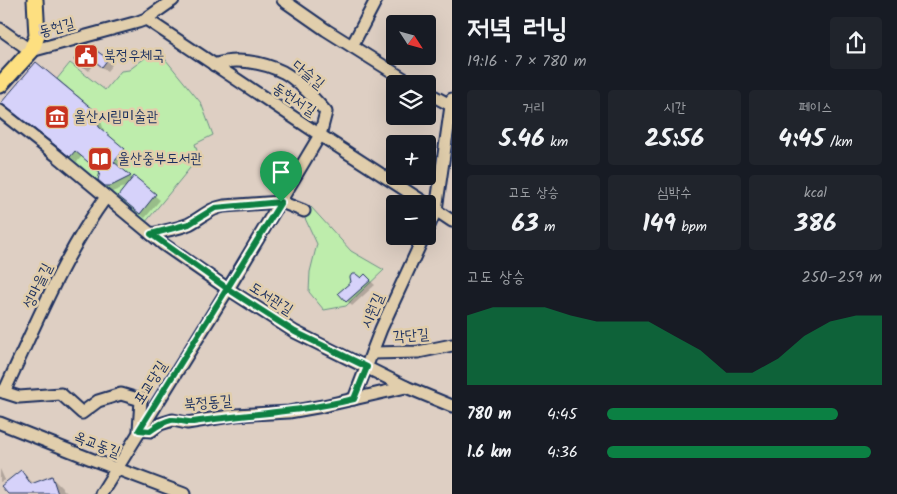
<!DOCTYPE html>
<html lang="ko">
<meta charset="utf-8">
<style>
body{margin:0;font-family:Kalam,"Poor Story",sans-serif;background:#20242c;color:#f1f3f6;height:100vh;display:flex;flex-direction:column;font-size:19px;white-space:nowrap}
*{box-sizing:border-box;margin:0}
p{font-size:16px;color:#9ea1a6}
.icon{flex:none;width:28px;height:28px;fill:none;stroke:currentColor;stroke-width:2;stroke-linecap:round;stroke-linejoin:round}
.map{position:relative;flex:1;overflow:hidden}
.details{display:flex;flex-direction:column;background:#171b24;width:445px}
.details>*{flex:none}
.needle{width:32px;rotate:126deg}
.buttons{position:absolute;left:386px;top:15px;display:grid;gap:10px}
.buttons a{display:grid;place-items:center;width:50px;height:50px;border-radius:5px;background:#171b24;box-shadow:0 5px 20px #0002;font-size:25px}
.pin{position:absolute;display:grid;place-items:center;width:42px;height:42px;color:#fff;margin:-51px -21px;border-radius:50% 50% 50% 0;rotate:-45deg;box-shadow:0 0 5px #0007}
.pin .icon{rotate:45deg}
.round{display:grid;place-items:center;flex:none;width:52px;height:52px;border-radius:5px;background:#20242c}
.head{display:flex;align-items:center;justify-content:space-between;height:85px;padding:0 15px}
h1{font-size:28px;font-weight:800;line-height:38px}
.figures{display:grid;grid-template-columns:repeat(3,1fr);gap:8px;height:85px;padding:5px 15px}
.figures div{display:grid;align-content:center;border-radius:5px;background:#20242c;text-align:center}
.figures b{font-size:25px;font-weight:800}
.figures small{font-size:14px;font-weight:400}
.figures p{font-size:14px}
.chart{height:140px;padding:10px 15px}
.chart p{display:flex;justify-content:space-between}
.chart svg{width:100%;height:90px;margin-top:5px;fill:#0b8043;opacity:.7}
ul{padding:0 15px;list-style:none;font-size:16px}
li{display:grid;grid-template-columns:80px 60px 1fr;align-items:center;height:38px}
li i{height:12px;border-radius:6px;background:#0b8043}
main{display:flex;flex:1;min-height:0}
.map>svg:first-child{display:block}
.green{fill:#beedac;stroke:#6c8e85}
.shadow{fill:#0003}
.building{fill:#d6d2fa;stroke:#1b2f5e}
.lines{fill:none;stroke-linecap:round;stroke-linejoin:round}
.minor-casing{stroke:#1b2f5e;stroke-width:15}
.major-casing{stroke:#1b2f5e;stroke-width:19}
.minor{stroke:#e1ceac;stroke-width:11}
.major{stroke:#fddf80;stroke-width:15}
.route-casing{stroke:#fff;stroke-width:10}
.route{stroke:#0b8043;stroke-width:6}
.labels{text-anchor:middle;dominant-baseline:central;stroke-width:5;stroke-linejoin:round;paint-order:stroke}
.street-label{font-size:15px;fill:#1b2f5e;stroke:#e1ceac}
.poi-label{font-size:15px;fill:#1b2f5e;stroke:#e1ceac;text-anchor:start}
</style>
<main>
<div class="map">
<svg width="452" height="494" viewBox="0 0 452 494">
<rect width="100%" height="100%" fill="#decfc3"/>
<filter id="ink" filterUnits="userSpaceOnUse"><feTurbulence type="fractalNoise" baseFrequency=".02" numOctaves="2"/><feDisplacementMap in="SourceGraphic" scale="10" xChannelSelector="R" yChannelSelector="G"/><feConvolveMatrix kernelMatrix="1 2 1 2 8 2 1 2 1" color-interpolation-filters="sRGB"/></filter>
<g filter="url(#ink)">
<g class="green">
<polygon points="157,49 201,103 213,135 195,144 199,157 145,223 68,159 98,123 94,110 57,79 70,63 105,90 121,71 129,70"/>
<polygon points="311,207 351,251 384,270 346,306 324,310 309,292 310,272 317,244 303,214"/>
</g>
<g class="shadow">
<polygon points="87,45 112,65 107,71 96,62 89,71 80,64"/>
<polygon points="9,109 93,111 100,118 105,134 130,156 120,169 160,200 145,218 124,200 127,186 112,192 100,180 101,173 82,156 77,162"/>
<polygon points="365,276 375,285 352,306 340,293"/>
<polygon points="0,469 5,480 0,482"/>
<polygon points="21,471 34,484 52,478 68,494 10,494"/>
</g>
<g class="building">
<polygon points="87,44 108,59 102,67 91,58 84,68 74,60"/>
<polygon points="36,62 94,110 99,127 125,149 114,162 131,176 111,186 105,186 98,180 100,172 75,151 70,157 1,103"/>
<polygon points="134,176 156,194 140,214 118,196"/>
<polygon points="352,274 356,274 361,278 365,274 371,280 346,302 338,293 351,282 350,277"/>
<polygon points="21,470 31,484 52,476 58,494 8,494 1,486"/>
</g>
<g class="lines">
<defs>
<g id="minor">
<polyline points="283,0 326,30 412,84"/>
<polyline points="146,19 320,135 427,204"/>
<polyline points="0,29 31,51 138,22 146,19 173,0"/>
<polyline points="352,46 376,0"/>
<polyline points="428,93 452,106"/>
<polyline points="0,111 56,155 163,244 228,289 295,332 406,387 452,406"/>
<polyline points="431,207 452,221"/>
<polyline points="428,228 436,210 452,99"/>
<path d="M151,234C163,231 178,229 189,224C203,217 208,209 224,206L281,202L304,211"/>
<polyline points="372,353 418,352 452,345"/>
<polyline points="0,391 19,397 61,394 82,413 98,401 121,394 141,400 139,430 151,431 160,424 173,420 187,423 236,415 289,412 323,406 406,387"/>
<path d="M4,392C35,326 63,256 106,197"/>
<polyline points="354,399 381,329 424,236"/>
<polyline points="0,423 91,459 184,494"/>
<path d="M101,494L228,289L320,135L326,112C314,98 298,80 283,72C263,62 234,57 214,65"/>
</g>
<polyline id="major" points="0,85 31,51 37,36 35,0"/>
</defs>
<use href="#minor" class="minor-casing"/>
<use href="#major" class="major-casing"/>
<use href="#minor" class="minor"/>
<use href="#major" class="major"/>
</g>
</g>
<g class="lines" filter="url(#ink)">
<defs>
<path id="route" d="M281,202L139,430L150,431C157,426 162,422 171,420C178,419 186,423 193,422C247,414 301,412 354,399L367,367L295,332L228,289L151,234L189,224L215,208L281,202"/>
</defs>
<use href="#route" class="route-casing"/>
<use href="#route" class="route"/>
</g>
<defs>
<symbol id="civic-square" viewBox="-11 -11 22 22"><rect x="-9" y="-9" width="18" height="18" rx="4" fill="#c8321e" stroke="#e1ceac"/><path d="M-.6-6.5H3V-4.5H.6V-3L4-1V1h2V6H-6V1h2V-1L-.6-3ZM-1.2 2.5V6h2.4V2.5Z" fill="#fff"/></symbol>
<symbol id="museum-square" viewBox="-11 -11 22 22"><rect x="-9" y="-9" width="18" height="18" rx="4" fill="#c8321e" stroke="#e1ceac"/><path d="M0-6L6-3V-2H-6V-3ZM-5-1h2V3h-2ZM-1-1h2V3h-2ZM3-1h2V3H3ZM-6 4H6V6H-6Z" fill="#fff"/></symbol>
<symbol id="library-square" viewBox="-11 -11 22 22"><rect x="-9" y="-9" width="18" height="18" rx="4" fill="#c8321e" stroke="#e1ceac"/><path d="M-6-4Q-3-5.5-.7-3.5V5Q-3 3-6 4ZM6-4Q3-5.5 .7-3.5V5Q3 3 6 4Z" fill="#fff"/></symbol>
</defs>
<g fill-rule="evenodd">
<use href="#civic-square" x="72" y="42" width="28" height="28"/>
<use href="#museum-square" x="43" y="103" width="28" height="28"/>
<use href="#library-square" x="86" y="145" width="28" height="28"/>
</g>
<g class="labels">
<g class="street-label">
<text transform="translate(57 28) rotate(-15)">동헌길</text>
<text transform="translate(308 75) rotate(39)">다슬길</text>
<text transform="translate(294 100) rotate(33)">동헌서길</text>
<text transform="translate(38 286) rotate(-64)">성마을길</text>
<text transform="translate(271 299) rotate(32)">도서관길</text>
<text transform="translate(373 311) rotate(-67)">시원길</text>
<text transform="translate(411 336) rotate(-5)">각단길</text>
<text transform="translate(151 383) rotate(-58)">포교당길</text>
<text transform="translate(208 403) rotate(-5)">북정동길</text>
<text transform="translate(97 445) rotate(21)">옥교동길</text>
</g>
<g class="poi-label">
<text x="104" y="56">북정우체국</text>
<text x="74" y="117">울산시립미술관</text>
<text x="118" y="159">울산중부도서관</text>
</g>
</g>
</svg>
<div class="buttons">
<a><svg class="needle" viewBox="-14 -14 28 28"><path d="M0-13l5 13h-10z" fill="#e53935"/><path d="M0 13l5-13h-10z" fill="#9ea1a6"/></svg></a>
<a><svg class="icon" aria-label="layers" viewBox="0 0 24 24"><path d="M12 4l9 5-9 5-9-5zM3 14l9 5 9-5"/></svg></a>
<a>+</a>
<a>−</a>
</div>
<div class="pin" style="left:281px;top:202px;background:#1e9e55"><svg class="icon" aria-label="arrive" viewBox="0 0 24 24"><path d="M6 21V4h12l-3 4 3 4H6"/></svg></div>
</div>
<section class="details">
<div class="head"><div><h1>저녁 러닝</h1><p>19:16 · 7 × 780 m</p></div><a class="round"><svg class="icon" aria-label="share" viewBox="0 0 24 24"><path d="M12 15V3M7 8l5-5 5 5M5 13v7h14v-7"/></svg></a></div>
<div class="figures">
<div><p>거리</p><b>5.46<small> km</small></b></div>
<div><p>시간</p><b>25:56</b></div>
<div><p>페이스</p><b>4:45<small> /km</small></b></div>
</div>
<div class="figures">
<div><p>고도 상승</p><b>63<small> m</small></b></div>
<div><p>심박수</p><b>149<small> bpm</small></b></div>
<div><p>kcal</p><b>386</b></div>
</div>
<div class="chart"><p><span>고도 상승</span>250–259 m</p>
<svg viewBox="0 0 160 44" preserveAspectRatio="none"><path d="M0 44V10L10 6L20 6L30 6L40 10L50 13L60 13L70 13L80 20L90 27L100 38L110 38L120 31L130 20L140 13L150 10L160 10V44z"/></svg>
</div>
<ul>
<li><b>780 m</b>4:45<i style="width:84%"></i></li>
<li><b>1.6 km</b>4:36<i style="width:96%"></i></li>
</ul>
</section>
</main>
